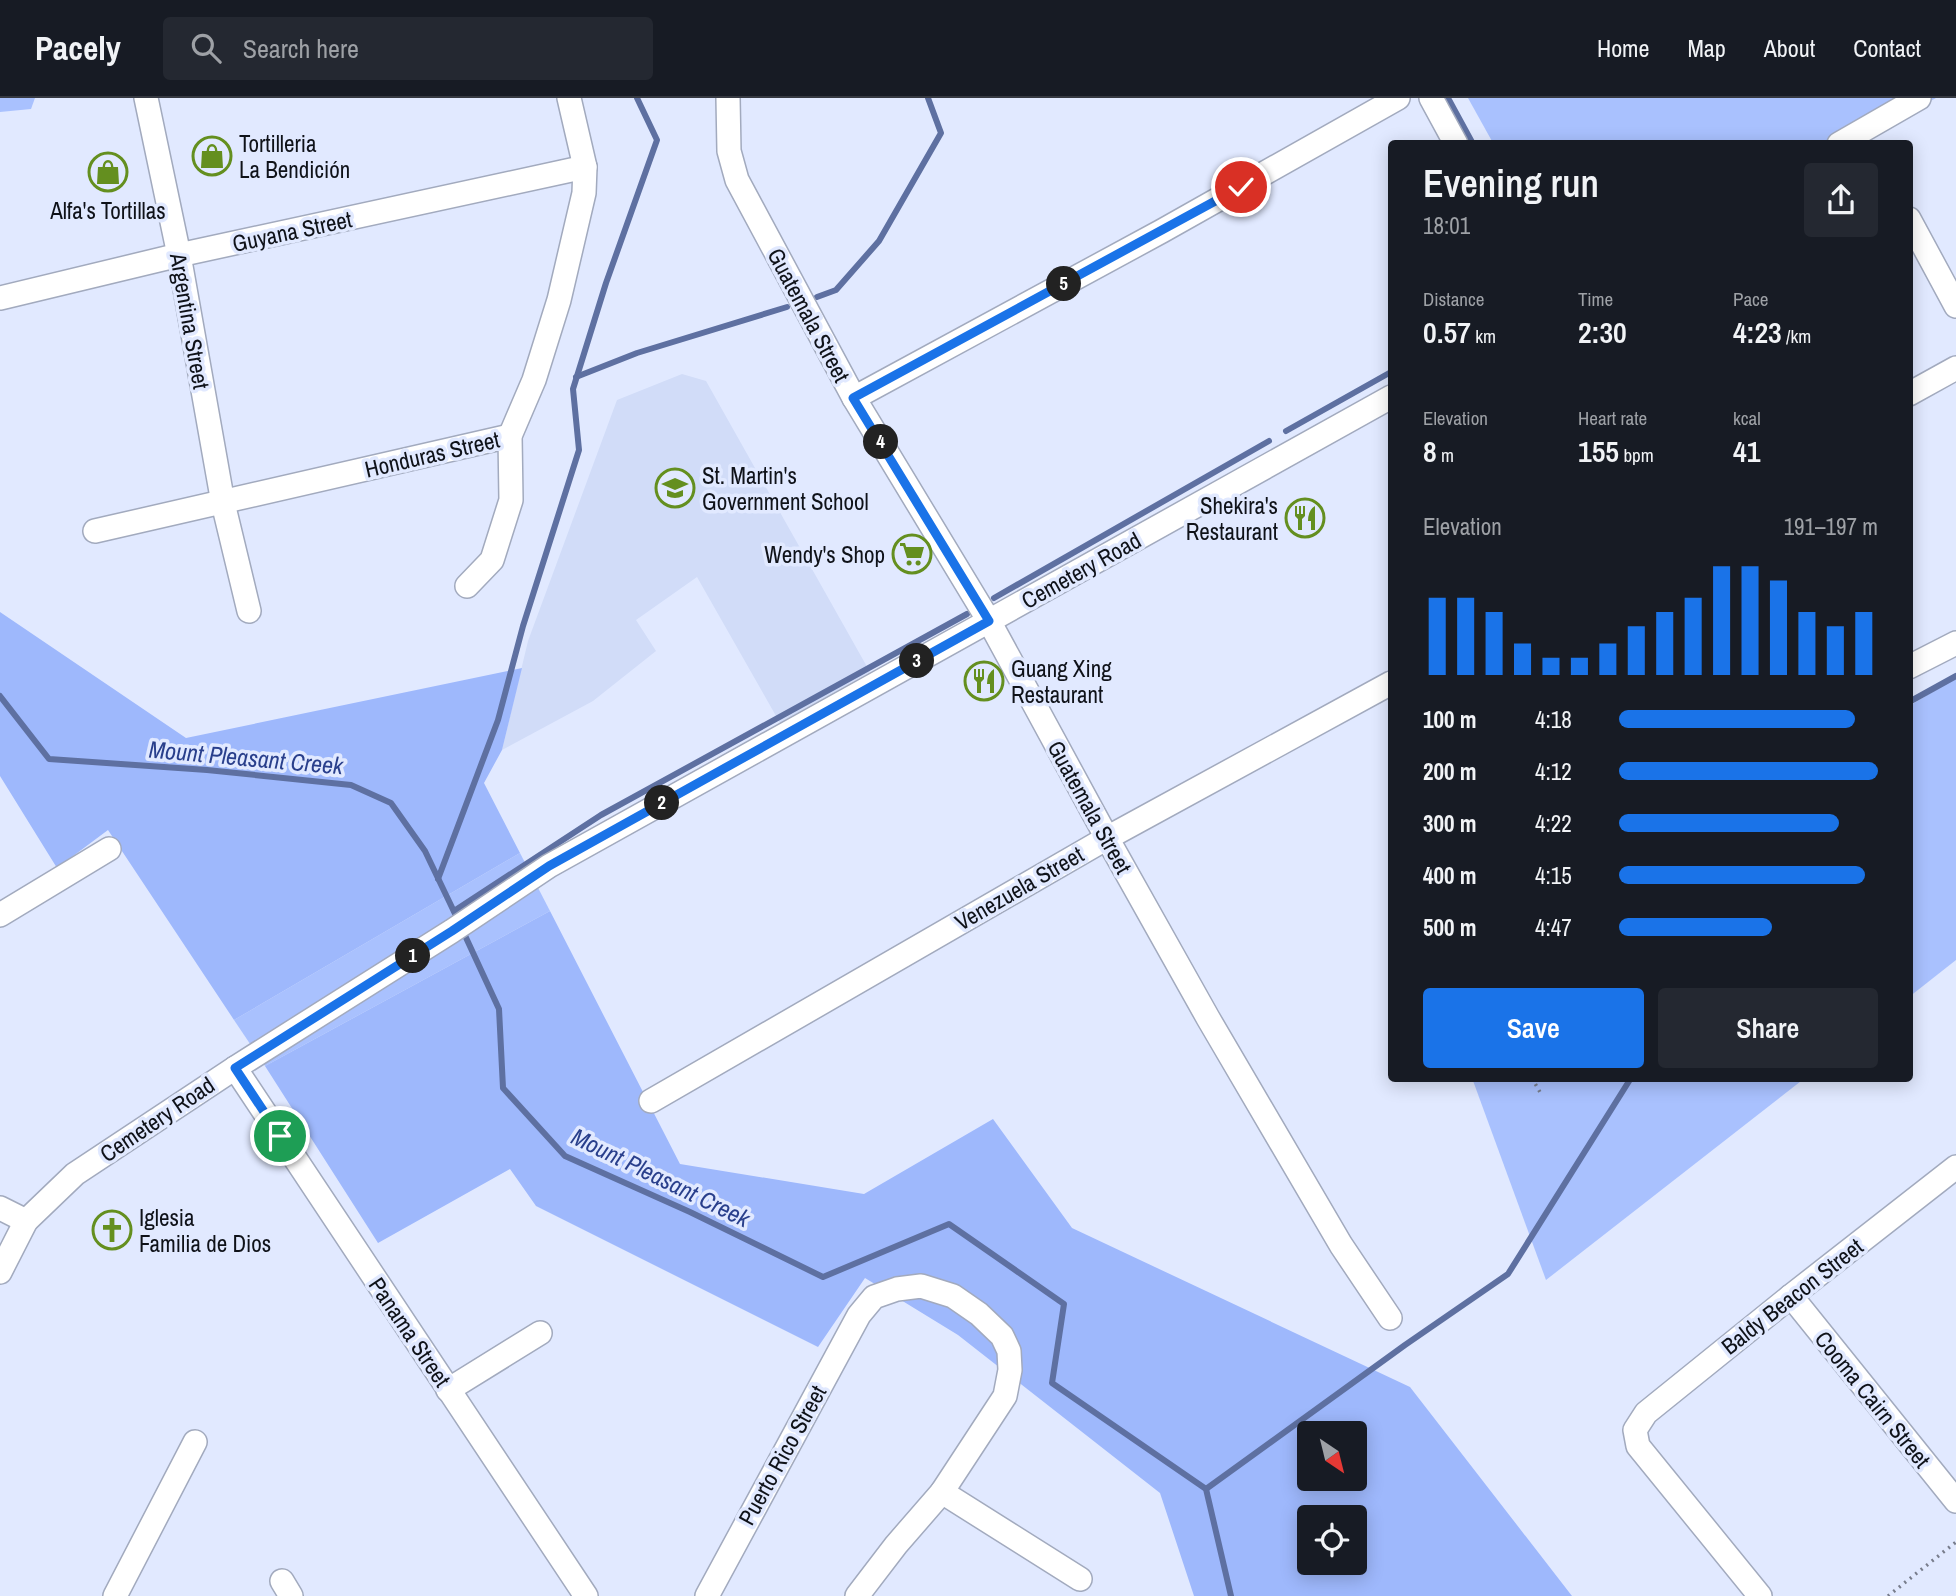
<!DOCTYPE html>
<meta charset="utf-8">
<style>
body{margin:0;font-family:"Archivo Narrow",sans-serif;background:#242831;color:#f1f3f6;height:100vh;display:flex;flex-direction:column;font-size:26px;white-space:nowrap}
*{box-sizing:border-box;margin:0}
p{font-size:23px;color:#9ea1a6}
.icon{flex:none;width:38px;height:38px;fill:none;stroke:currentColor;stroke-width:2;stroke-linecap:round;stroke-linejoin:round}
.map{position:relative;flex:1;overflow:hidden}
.drawer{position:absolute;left:1388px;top:42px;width:525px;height:942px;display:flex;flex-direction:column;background:#171b24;border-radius:7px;box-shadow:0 4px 18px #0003}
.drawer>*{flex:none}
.needle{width:46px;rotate:145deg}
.controls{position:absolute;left:1297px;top:1323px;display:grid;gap:14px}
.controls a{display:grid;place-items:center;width:70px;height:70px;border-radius:7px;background:#171b24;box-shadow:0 4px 18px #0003;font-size:35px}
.pin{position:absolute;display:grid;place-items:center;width:60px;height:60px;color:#fff;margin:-30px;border:4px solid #fff;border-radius:50%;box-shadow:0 2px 7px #0007}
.km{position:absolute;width:35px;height:35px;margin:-18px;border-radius:50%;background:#222;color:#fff;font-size:19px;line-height:35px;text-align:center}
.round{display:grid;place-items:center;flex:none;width:74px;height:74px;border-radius:7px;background:#242831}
.head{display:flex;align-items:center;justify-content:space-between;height:119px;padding:0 35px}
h1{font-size:38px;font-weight:600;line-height:52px}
.metrics{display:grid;grid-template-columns:repeat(3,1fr);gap:10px;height:119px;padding:7px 35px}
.metrics div{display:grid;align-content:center}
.metrics b{font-size:30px;font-weight:600}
.metrics small{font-size:19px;font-weight:400}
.metrics p{font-size:19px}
.chart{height:196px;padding:14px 35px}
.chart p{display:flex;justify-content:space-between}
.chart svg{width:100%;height:126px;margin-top:7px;stroke:#1a73e8;stroke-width:6}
.button{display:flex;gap:14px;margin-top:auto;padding:14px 35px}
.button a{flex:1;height:80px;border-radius:7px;background:#1a73e8;color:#fff;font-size:28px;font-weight:600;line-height:80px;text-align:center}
.button a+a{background:#242831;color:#f1f3f6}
ul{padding:0 35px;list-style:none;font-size:23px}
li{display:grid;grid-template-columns:112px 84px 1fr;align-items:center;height:52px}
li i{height:18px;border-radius:9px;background:#1a73e8}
header{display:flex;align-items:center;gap:42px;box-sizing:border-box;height:98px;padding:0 35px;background:#171b24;border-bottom:2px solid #363941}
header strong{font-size:33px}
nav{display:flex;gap:38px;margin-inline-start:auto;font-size:24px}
.search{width:490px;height:63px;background:#242831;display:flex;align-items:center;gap:18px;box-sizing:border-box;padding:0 24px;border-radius:7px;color:#9ea1a6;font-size:26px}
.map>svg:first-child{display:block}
.built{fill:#d1dcf8}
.green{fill:#a9c1fe}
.forest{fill:#9eb8fc;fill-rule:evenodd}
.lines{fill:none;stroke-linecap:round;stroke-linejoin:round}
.stream{stroke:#5e70a1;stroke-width:6}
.minor-casing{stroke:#a2aabe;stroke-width:26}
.path{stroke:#787d8c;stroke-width:3.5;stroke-dasharray:2 5;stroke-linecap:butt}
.minor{stroke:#fff;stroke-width:23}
.route-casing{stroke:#fff;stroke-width:14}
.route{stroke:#1a73e8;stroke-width:9}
.labels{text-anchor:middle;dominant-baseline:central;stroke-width:7;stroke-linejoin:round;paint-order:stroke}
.poi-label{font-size:23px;fill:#0f1219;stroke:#e1e9ff;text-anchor:start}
.street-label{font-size:23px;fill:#0f1219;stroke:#e1e9ff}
.water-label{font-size:24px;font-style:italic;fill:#293f8c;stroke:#e1e9ff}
</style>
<header>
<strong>Pacely</strong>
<div class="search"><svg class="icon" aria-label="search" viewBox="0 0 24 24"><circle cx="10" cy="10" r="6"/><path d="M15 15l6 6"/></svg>Search here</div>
<nav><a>Home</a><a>Map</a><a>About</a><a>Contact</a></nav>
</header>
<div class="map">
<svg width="1956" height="1498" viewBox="0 0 1956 1498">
<rect width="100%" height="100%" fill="#e1e9ff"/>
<polygon class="built" points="682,276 706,283 870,574 780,625 697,479 636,522 656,553 593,603 502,652 528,543 617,302"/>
<g class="green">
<polygon points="0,0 35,0 31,11 0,14"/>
<polygon points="1468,0 1936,0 1852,46 1493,45"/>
<polygon points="1956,580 1956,862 1909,899 1909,608"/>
<polygon points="520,755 550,813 265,968 234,922"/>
<polygon points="1472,980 1805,980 1546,1182"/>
</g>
<g class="forest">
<polygon points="0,514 186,640 522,570 502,652 484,685 520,755 234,922 108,732 57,770 0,678"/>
<path d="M550,813L680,1066L864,1096L993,1021L1072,1130L1410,1289L1572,1498H1194L1160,1395L958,1237L865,1180L818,1249L536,1108L510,1071L378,1145L265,968ZM1309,1335H1354V1381H1309ZM1309,1419H1354V1465H1309Z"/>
</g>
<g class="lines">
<g class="stream">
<polyline points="1448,0 1473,46"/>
<polyline points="817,199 836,192 879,143 941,35 928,0"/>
<polyline points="576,279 637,255 787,209"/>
<polyline points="1286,333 1391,274"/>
<polyline points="994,500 1269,343"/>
<polyline points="0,598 49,661 207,672 351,687 391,705 425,753 458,822"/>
<polyline points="1909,604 1956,578"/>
<polyline points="438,781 498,622 523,528 579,352 573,291 606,185 657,42 637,0"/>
<polyline points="454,813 601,717 967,516"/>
<polyline points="462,831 499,911 503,990 565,1058 690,1114 823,1179 949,1126 1064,1206 1052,1285 1206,1391 1231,1498"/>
<polyline points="1206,1391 1405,1247 1508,1176 1631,980"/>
</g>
<defs>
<g id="minor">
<polyline points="146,0 179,157 223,405 249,513"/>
<polyline points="728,0 729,53 737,82 854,300 989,523 1107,740 1208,920 1341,1147 1390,1220"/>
<polyline points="1431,0 1456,46"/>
<polyline points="1839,46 1919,0"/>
<polyline points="1909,121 1956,208"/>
<polyline points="0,200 179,157 585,69"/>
<polyline points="1909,296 1956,270"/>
<polyline points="854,300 1162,133 1398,0"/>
<polyline points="95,433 510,338"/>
<polyline points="467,488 492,462 511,402 510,338 534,282 559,202 584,95 585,69 569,0"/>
<polyline points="1909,569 1956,545"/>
<polyline points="0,817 109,751"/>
<polyline points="235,970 586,1498"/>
<polyline points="651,1003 1107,740 1391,585"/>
<polyline points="0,1110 26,1123"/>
<polyline points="0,1174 26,1123 75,1076 235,970 452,833 549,768 1391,299"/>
<polyline points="1791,1198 1956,1403"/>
<polyline points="448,1292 540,1235"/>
<polyline points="942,1394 1080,1481"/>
<polyline points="282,1483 291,1498"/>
<polyline points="115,1498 195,1344"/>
<polyline points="707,1498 859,1217 874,1199 897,1191 921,1188 953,1198 979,1216 1002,1238 1009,1253 1010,1272 1005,1298 942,1394 896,1447 857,1498"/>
<polyline points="1760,1498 1638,1348 1635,1332 1646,1315 1791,1198 1956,1069"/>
</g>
</defs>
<use href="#minor" class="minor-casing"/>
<g class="path">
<polyline points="1532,980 1541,996"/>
<polyline points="1888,1498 1956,1444"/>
</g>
<use href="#minor" class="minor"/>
</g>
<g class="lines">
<defs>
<polyline id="route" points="280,1038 235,970 452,833 549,768 989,523 853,300 1241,89"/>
</defs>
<use href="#route" class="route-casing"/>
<use href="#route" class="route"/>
</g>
<defs>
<symbol id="shop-ring" viewBox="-11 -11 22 22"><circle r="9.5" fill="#e1e9ff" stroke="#648f1f" stroke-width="1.5"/><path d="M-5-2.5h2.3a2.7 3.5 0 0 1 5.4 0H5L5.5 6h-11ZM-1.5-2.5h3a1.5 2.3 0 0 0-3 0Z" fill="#648f1f"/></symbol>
<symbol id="school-ring" viewBox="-11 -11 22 22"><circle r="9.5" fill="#e1e9ff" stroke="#648f1f" stroke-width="1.5"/><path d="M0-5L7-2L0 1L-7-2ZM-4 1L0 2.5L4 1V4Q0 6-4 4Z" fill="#648f1f"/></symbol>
<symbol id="restaurant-ring" viewBox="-11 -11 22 22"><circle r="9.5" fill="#e1e9ff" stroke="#648f1f" stroke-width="1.5"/><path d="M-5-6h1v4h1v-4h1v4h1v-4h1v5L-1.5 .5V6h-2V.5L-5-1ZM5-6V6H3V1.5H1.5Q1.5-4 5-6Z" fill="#648f1f"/></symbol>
<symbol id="supermarket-ring" viewBox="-11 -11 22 22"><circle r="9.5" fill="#e1e9ff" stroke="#648f1f" stroke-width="1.5"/><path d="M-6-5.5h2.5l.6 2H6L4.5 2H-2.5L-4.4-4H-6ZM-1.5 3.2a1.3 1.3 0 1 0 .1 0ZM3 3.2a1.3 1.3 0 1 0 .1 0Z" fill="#648f1f"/></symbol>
<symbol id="church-ring" viewBox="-11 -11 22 22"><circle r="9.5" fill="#e1e9ff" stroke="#648f1f" stroke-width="1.5"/><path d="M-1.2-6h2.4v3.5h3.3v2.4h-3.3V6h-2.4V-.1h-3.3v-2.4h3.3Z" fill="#648f1f"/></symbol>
</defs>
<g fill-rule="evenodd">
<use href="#shop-ring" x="190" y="36" width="44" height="44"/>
<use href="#shop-ring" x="86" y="52" width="44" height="44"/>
<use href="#school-ring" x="653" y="368" width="44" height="44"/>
<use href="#restaurant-ring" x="1283" y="398" width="44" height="44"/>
<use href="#supermarket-ring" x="890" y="434" width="44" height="44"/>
<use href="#restaurant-ring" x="962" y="561" width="44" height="44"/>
<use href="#church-ring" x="90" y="1110" width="44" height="44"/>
</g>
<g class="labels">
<g class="poi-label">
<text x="239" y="45">Tortilleria<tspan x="239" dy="26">La Bendición</tspan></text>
<text x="108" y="112" text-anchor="middle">Alfa's Tortillas</text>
<text x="702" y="377">St. Martin's<tspan x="702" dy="26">Government School</tspan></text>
<text x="1278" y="407" text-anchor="end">Shekira's<tspan x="1278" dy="26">Restaurant</tspan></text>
<text x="885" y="456" text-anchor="end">Wendy's Shop</text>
<text x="1011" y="570">Guang Xing<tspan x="1011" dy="26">Restaurant</tspan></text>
<text x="139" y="1119">Iglesia<tspan x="139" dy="26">Familia de Dios</tspan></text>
</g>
<g class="street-label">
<text transform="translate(292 133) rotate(-12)">Guyana Street</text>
<text transform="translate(809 217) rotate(62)">Guatemala Street</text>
<text transform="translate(190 223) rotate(80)">Argentina Street</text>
<text transform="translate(432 356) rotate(-13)">Honduras Street</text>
<text transform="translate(1081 472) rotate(-29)">Cemetery Road</text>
<text transform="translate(1090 709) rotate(61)">Guatemala Street</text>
<text transform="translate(1019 790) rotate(-30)">Venezuela Street</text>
<text transform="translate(157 1021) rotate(-34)">Cemetery Road</text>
<text transform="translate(1792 1198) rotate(-38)">Baldy Beacon Street</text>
<text transform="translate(410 1234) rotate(56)">Panama Street</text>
<text transform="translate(1873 1301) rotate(51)">Cooma Cairn Street</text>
<text transform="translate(782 1357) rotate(-61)">Puerto Rico Street</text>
</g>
<g class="water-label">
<text transform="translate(246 659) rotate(5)">Mount Pleasant Creek</text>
<text transform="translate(661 1079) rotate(26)">Mount Pleasant Creek</text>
</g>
</g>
</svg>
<div class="controls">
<a><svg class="needle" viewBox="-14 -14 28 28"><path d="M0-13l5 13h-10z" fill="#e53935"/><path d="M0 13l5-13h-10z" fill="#9ea1a6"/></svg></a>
<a><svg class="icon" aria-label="locate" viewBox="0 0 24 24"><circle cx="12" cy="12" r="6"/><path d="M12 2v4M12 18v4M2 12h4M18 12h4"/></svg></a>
</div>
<div class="pin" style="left:280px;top:1038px;background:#1e9e55"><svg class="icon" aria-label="arrive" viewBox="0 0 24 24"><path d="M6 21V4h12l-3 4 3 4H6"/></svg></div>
<div class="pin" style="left:1241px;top:89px;background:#d93025"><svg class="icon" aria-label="check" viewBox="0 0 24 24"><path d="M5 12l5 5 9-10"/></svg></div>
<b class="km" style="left:413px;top:858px">1</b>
<b class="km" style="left:662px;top:705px">2</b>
<b class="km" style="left:917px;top:563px">3</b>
<b class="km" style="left:881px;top:344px">4</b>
<b class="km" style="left:1064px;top:186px">5</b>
<section class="drawer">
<div class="head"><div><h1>Evening run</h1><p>18:01</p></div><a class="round"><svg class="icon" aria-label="share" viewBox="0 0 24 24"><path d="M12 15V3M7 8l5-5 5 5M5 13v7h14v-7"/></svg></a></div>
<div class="metrics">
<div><p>Distance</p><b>0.57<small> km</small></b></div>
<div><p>Time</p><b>2:30</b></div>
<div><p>Pace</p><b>4:23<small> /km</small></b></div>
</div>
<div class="metrics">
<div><p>Elevation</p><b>8<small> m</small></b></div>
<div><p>Heart rate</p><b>155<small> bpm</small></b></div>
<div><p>kcal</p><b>41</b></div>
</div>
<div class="chart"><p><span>Elevation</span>191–197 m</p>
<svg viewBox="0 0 160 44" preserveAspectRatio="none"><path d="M5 44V17M15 44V17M25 44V22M35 44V33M45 44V38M55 44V38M65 44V33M75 44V27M85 44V22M95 44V17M105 44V6M115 44V6M125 44V11M135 44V22M145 44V27M155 44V22"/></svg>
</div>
<ul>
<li><b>100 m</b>4:18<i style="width:91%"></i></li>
<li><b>200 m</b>4:12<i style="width:100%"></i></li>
<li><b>300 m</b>4:22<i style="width:85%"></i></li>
<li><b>400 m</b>4:15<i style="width:95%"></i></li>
<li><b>500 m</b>4:47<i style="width:59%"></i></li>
</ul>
<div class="button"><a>Save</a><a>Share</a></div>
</section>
</div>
